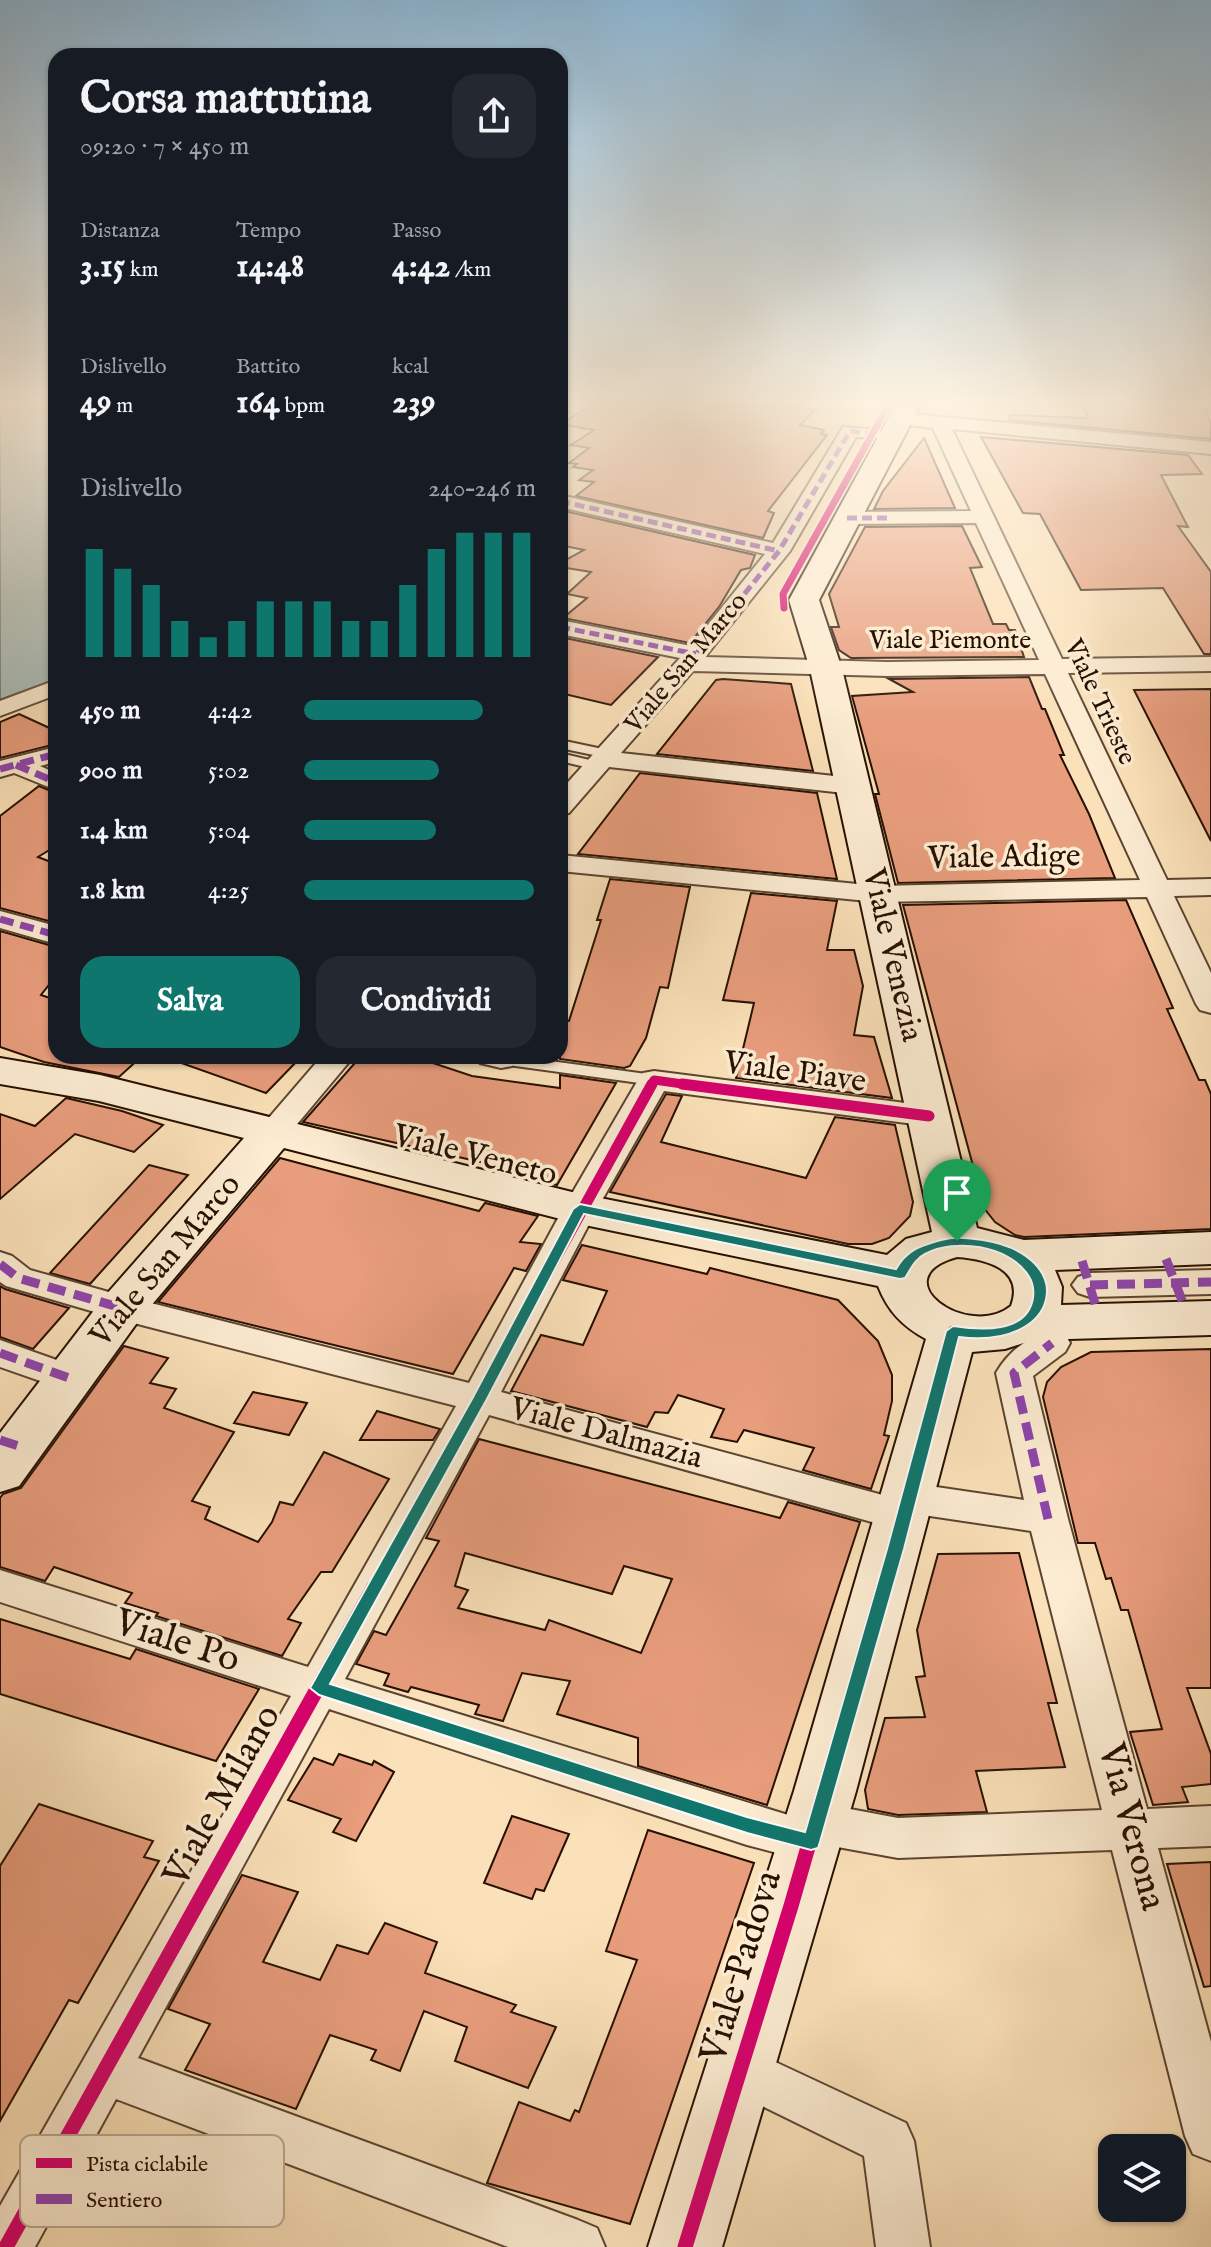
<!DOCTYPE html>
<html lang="it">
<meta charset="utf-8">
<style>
body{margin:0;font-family:"IM FELL English",serif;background:#242831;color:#f1f3f6;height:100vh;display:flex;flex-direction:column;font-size:30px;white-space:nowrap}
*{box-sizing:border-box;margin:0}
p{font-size:26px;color:#9ea1a6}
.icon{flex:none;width:44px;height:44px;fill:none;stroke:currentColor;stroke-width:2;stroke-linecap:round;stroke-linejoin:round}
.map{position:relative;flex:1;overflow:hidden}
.sheet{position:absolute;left:48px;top:48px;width:520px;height:1016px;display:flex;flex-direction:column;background:#171b24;border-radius:24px;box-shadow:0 2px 6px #0004}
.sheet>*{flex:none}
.tools{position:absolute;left:1098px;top:2134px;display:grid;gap:16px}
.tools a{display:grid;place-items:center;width:88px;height:88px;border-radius:16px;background:#171b24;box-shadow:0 2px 6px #0004;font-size:40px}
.pin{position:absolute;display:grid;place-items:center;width:68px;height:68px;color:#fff;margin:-82px -34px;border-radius:50% 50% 50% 0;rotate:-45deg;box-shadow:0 0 8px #0007}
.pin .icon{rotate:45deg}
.round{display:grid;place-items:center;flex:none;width:84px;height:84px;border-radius:24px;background:#242831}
.summary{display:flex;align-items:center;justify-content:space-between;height:136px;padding:0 32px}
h1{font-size:44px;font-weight:800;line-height:60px}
.metrics{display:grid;grid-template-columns:repeat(3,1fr);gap:12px;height:136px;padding:8px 32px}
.metrics div{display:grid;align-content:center}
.metrics b{font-size:34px;font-weight:800}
.metrics small{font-size:22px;font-weight:400}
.metrics p{font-size:22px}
.chart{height:224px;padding:16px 32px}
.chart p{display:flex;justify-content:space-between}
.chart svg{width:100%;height:144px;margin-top:8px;stroke:#0f766e;stroke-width:6}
.primary-button{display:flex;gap:16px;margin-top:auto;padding:16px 32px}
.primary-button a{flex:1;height:92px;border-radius:24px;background:#0f766e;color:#fff;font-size:32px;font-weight:800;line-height:92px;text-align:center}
.primary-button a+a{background:#242831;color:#f1f3f6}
ul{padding:0 32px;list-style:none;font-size:26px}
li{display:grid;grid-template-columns:128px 96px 1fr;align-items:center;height:60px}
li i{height:20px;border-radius:10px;background:#0f766e}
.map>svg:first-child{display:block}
.water{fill:#a2bbb9;stroke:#717770;stroke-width:2}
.building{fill:#e89d7d;stroke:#271002;stroke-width:2;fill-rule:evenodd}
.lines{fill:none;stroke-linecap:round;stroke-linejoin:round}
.lane-casing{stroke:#5c4430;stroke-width:4}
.street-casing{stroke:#5c4430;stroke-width:4}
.secondary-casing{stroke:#271002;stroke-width:4}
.lane{fill:#fcecd2;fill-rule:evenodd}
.street{fill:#fcecd2;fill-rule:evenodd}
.secondary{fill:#fcecd2;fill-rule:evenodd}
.quiet-far2{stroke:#8e44ad;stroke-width:5;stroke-dasharray:10 5;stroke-linecap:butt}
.quiet-far1{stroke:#8e44ad;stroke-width:7;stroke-dasharray:14 7;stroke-linecap:butt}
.quiet{stroke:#8e44ad;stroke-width:9;stroke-dasharray:18 9;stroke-linecap:butt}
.cycleway-far3-casing{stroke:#fcecd2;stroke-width:10}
.cycleway-far2-casing{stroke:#fcecd2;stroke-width:13}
.cycleway-far1-casing{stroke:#fcecd2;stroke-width:16}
.cycleway-casing{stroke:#fcecd2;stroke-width:20}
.cycleway-far3{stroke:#d6006c;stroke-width:7}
.cycleway-far2{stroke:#d6006c;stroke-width:9}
.cycleway-far1{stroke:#d6006c;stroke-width:11}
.cycleway{stroke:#d6006c;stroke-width:15}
.route{fill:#0f766e;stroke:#fff;stroke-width:2;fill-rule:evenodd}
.labels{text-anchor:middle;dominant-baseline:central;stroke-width:7;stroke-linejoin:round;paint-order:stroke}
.far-street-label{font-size:26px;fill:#271002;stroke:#fcecd2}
.street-label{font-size:32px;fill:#271002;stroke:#fcecd2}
.near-street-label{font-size:38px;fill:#271002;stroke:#fcecd2}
.key{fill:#fcecd2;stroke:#bcaa94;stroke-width:2}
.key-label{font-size:22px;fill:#271002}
</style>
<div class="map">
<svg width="1211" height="2247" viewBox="0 0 1211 2247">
<rect width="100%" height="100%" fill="#fbe1b9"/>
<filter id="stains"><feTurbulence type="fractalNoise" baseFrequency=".0025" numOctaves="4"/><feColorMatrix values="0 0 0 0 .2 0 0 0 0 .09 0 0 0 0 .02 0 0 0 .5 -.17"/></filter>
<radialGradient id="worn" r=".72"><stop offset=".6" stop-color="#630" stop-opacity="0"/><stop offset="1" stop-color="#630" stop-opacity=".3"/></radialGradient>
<polygon class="water" points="0,404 56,404 56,682 0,703"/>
<g class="building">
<polygon points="593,404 781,404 815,410 800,425 824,430 821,434 827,435 768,511 774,513 763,538 576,496 594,482 579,480 593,470 573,467 577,464 569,463 589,448 571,445 594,430 561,424"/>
<polygon points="1129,404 1204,404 1211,425 1211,439 1009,420 1010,415 1088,418 1083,407"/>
<polygon points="981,437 1188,455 1202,474 1161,475 1188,527 1178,526 1211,572 1211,654 1204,654 1163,588 1081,590 1040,514 1023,513"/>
<polygon points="924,438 955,508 874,509 883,491"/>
<polygon points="560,510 755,555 750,568 741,570 719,607 690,643 563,618 587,598 567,594 591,572 560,567 560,563 584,550 560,545"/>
<polygon points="962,526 982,567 970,568 993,624 1006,624 1009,630 1015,630 1024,657 851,658 839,650 831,627 839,627 829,594 865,527"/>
<polygon points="560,637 658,657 611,705 560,693"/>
<polygon points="1029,677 1042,709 1045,709 1064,755 1060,755 1089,814 1115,878 898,883 875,794 879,794 852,696 913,692 889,679"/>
<polygon points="723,679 791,684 813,771 657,754 716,680"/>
<polygon points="1211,689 1211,841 1134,690"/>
<polygon points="19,714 56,731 56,744 0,758 0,722"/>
<polygon points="640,773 817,793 837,879 578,854"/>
<polygon points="39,786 56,793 56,846 38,857 56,864 56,923 0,908 0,816"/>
<polygon points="610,879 690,887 668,988 660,987 646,1038 630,1066 624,1068 560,1059 560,1020 569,1021 601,920 597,920"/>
<polygon points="751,893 837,901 827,950 854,950 863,986 854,1035 874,1037 892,1098 736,1078 754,1003 723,1000"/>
<polygon points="1126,900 1173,1008 1167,1009 1199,1080 1205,1080 1211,1094 1211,1229 1024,1237 1015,1235 995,1222 972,1193 980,1192 903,905"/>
<polygon points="0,931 56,947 56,976 41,995 56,1000 56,1056 142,1056 119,1077 44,1062 0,1047"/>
<polygon points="173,1056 302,1056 266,1093 173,1060"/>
<polygon points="361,1056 412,1056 472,1076 560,1088 560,1075 616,1083 557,1185 505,1172 507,1168 303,1122"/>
<polygon points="666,1094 682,1096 661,1142 806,1178 835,1117 895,1125 913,1202 910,1216 889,1238 872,1244 848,1244 610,1192"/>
<polygon points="66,1098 122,1111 163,1125 134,1152 75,1134 0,1199 0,1114 35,1126"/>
<polygon points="280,1158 479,1211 485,1203 538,1216 520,1242 541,1244 526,1271 514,1268 453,1374 158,1302"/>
<polygon points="149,1165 188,1175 90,1284 50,1273"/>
<polygon points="582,1245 707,1274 710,1268 838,1300 878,1341 892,1375 892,1401 884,1435 889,1436 871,1489 803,1470 814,1448 744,1430 737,1442 711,1437 724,1409 678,1395 668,1413 655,1412 647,1427 511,1391 541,1335 583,1345 607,1291 563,1280"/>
<polygon points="0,1286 5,1289 69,1308 33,1349 0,1337"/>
<polygon points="124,1346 168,1358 150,1383 176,1389 164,1408 234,1432 192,1501 210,1507 205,1519 258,1542 272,1522 280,1502 293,1505 324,1452 389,1479 332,1572 321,1572 288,1619 301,1623 282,1656 156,1616 158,1613 125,1603 132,1593 54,1567 45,1581 0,1567 0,1498 3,1494 21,1488"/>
<polygon points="1211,1349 1211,1688 1187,1688 1211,1754 1211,1784 1182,1787 1188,1802 1153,1805 1130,1732 1162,1729 1128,1610 1121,1610 1111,1578 1106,1579 1095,1543 1078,1543 1043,1397 1047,1382 1061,1367 1091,1352"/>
<polygon points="253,1392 307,1403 289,1435 234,1423"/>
<polygon points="377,1411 440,1429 433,1440 360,1440"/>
<path d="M479,1439L780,1518L788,1502L860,1522L767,1805L638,1766V1738L557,1714L570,1681L522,1673L503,1721L475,1714L479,1705L411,1687L408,1692L384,1685L389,1674L356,1664L374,1631L386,1635L439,1541L426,1538ZM465,1553L612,1594L624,1566L672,1579L641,1653L549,1620L545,1630L458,1608L468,1590L455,1586Z"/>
<polygon points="1019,1553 1057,1703 1048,1703 1065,1767 976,1771 987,1812 898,1815 868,1809 865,1790 885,1718 925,1717 916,1677 925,1676 917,1630 938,1554"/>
<polygon points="0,1619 130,1659 136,1649 259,1689 216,1761 0,1694"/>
<polygon points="339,1754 372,1765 374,1761 394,1772 356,1841 333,1832 341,1819 288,1800 314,1758 333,1765"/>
<polygon points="39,1804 153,1841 144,1857 159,1861 78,2003 69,2000 0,2121 0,1866"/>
<polygon points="512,1816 569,1834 544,1891 536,1889 532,1899 484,1883"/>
<polygon points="648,1830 754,1863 630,2224 487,2183 519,2102 570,2121 575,2110 579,2112 637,1960 606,1951"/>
<polygon points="1211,1862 1211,1986 1204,1987 1167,1864"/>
<polygon points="242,1875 298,1892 263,1962 320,1980 337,1945 368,1954 385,1923 437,1942 425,1973 516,2005 511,2012 556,2027 528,2088 455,2061 467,2027 424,2011 400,2071 371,2060 376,2050 330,2035 296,2109 185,2070 210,2024 168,2009"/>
</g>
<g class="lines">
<defs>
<g id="lane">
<polygon points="560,740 612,751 614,754 608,758 560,748"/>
<polygon points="560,753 602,763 604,766 598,770 560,761"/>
<polygon points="495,1056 513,1056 654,1075 662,1080 654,1085 501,1064 496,1062 493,1059"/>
</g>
<g id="street">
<polygon points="901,413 1211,442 1211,454 952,429 1062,659 1211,657 1211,671 1068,673 1167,880 1211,879 1211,895 1174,896 1211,973 1211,1013 1200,1010 1196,1004 1147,897 878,902 560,871 560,855 878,886 1140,880 1045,674 887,676 693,671 621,753 853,778 862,781 866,786 862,791 853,794 609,767 569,813 560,815 560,791 680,658 560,634 560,620 691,646 765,554 560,507 560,495 773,543 843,427 880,430 882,434 880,438 856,437 790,551 705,657 887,662 1039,660 976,523 847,524 837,518 847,512 971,511 933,428 894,423 892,419 894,415"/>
<polygon points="56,680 56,695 0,716 0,701"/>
<polygon points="56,747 56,762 40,766 56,773 56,790 14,773 0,777 0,761"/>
<polygon points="0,911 56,926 56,944 0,928"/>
<polygon points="322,1056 354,1056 283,1141 272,1144 261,1141 256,1134 261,1127"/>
<polygon points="476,1056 514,1056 516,1059 512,1066 501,1068 480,1063"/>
<path d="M654,1071L929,1106L940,1109L945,1116L940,1123L929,1126L664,1091L597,1209L501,1392L890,1497L895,1488L909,1483L1024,1500L996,1373C1009,1350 1038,1326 1065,1334L1070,1343L1065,1352L1033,1376L1068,1519L1147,1809L1211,1806V1846L1158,1848L1211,2042V2161L1193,2154L1185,2136L1112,1850L898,1858L832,1846L827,1856L811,1862L747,1845L329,1709L138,2058L578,2220L597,2228L605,2247H508L116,2099L35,2247H0V2206L291,1696L0,1602V1570L308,1667L456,1406L122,1320L6,1286L0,1282V1252L12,1256L30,1270L123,1296L469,1383L563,1209L638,1080L643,1073ZM489,1415L904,1531L918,1527L923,1515L1031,1531L1102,1810L898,1818L818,1803L802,1809L798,1818L345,1679Z"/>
<polygon points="1211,1270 1211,1294 1090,1297 1078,1293 1072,1285 1078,1277 1090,1273"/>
<polygon points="0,1340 82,1369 87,1378 82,1387 69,1391 0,1367"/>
<polygon points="743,2047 906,2123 914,2141 930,2247 876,2247 864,2156 725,2088 718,2071 725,2054"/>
</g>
<path id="secondary" d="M896,404H921L819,600L842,669L977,1228L1024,1240L1211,1232V1264L1055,1270L1062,1287L1061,1305L1211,1301V1335L1033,1340L1005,1349L972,1352L856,1791L722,2247H648L794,1791L926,1339C902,1326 888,1311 878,1286L580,1224L284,1148L139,1320L19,1486L0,1492V1433L105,1296L244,1138L99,1101L0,1084V1058L100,1075L580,1194L887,1255L906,1239L932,1232L810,669L789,600ZM957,1257C986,1259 1025,1269 1011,1306C967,1341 881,1278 957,1257Z"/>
</defs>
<use href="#lane" class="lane-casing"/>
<use href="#street" class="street-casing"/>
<use href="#secondary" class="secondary-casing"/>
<use href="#lane" class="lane"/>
<use href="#street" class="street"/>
<use href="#secondary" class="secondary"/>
<g class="quiet-far2">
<polyline points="560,501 779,551"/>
<polyline points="847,518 890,518"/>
<polyline points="560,627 696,654"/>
<polyline points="688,664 779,551 850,431 873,434"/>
</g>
<g class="quiet-far1">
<polyline points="16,765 56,782"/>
<polyline points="0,769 56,754"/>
<polyline points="0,919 56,935"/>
<polyline points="491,1056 501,1059"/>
</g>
<g class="quiet">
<polyline points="1166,1259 1185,1308"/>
<polyline points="1082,1261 1097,1310"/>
<polyline points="0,1264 18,1278 122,1308"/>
<polyline points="1090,1285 1211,1282"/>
<polyline points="0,1353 69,1378"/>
<polyline points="0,1440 19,1446"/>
<polyline points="1048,1519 1014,1373 1052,1343"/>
</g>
<defs>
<polyline id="cycleway-far3" points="784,608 783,594 889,404"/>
<polyline id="cycleway-far2" points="651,1086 654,1080 697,1086"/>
<g id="cycleway-far1">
<polyline points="682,1084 929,1116"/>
<polyline points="373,1589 652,1084"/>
<polyline points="882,1589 953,1331"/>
</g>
<g id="cycleway">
<polyline points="6,2247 374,1587"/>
<polyline points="685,2247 791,1906 883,1587"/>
</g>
</defs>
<use href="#cycleway-far3" class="cycleway-far3-casing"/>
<use href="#cycleway-far2" class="cycleway-far2-casing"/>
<use href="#cycleway-far1" class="cycleway-far1-casing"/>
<use href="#cycleway" class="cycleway-casing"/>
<use href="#cycleway-far3" class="cycleway-far3"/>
<use href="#cycleway-far2" class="cycleway-far2"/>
<use href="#cycleway-far1" class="cycleway-far1"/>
<use href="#cycleway" class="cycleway"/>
</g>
<linearGradient id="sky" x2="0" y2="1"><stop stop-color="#8cb7d5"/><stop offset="0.56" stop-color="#fdf2e0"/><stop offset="1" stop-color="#fdf2e0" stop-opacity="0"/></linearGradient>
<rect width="1211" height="719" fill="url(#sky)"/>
<path class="route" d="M580,1204L896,1269C907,1249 921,1246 941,1240C956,1236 967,1238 983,1240C1081,1256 1061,1350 959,1337L904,1549L820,1842L818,1848L811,1850L747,1833L319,1695L310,1688L472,1399L573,1209ZM584,1214L900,1279L905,1278C911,1269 915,1259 925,1254C955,1238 1008,1245 1028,1275C1033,1282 1034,1290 1033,1298C1027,1334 980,1330 953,1326L946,1331L887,1549L805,1832L747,1817L330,1684L487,1399Z"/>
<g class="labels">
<g class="far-street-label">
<text x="950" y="640">Viale Piemonte</text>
<text transform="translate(686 663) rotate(-50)">Viale San Marco</text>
<text transform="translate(1100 702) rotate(65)">Viale Trieste</text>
</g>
<g class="street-label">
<text transform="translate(1004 858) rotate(-1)">Viale Adige</text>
<text transform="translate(892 955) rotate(77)">Viale Venezia</text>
<text transform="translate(795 1073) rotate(8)">Viale Piave</text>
<text transform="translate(475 1156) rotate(14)">Viale Veneto</text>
<text transform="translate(166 1261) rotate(-50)">Viale San Marco</text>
<text transform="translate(606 1434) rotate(15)">Viale Dalmazia</text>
</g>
<g class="near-street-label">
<text transform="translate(177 1642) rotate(18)">Viale Po</text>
<text transform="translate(223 1796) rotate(-61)">Viale Milano</text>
<text transform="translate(1131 1827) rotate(75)">Via Verona</text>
<text transform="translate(742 1967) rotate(-73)">Viale Padova</text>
</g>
</g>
<rect x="20" y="2135" width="264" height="92" rx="12" class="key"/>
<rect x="36" y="2158" width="36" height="10" fill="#d6006c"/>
<rect x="36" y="2194" width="36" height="10" fill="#8e44ad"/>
<g class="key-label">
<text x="86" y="2171">Pista ciclabile</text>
<text x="86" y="2207">Sentiero</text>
</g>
<rect width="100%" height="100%" filter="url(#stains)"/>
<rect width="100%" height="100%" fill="url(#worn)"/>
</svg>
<div class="tools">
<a><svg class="icon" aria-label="layers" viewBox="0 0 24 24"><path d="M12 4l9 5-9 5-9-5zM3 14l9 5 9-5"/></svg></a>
</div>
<div class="pin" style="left:957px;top:1241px;background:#1e9e55"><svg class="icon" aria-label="arrive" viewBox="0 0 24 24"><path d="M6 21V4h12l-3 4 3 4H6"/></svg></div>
<section class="sheet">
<div class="summary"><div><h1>Corsa mattutina</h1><p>09:20 · 7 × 450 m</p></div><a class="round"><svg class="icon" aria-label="share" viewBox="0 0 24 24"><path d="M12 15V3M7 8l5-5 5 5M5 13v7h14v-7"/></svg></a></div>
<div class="metrics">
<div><p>Distanza</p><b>3.15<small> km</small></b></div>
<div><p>Tempo</p><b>14:48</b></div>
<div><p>Passo</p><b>4:42<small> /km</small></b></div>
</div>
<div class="metrics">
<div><p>Dislivello</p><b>49<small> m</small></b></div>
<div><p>Battito</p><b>164<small> bpm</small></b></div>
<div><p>kcal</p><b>239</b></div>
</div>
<div class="chart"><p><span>Dislivello</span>240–246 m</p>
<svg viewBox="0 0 160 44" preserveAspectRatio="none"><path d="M5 44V11M15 44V17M25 44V22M35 44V33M45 44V38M55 44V33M65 44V27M75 44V27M85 44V27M95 44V33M105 44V33M115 44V22M125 44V11M135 44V6M145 44V6M155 44V6"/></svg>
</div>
<ul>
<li><b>450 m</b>4:42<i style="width:77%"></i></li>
<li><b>900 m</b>5:02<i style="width:58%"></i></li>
<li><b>1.4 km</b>5:04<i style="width:57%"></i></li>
<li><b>1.8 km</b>4:25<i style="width:99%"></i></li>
</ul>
<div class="primary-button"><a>Salva</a><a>Condividi</a></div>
</section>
</div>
